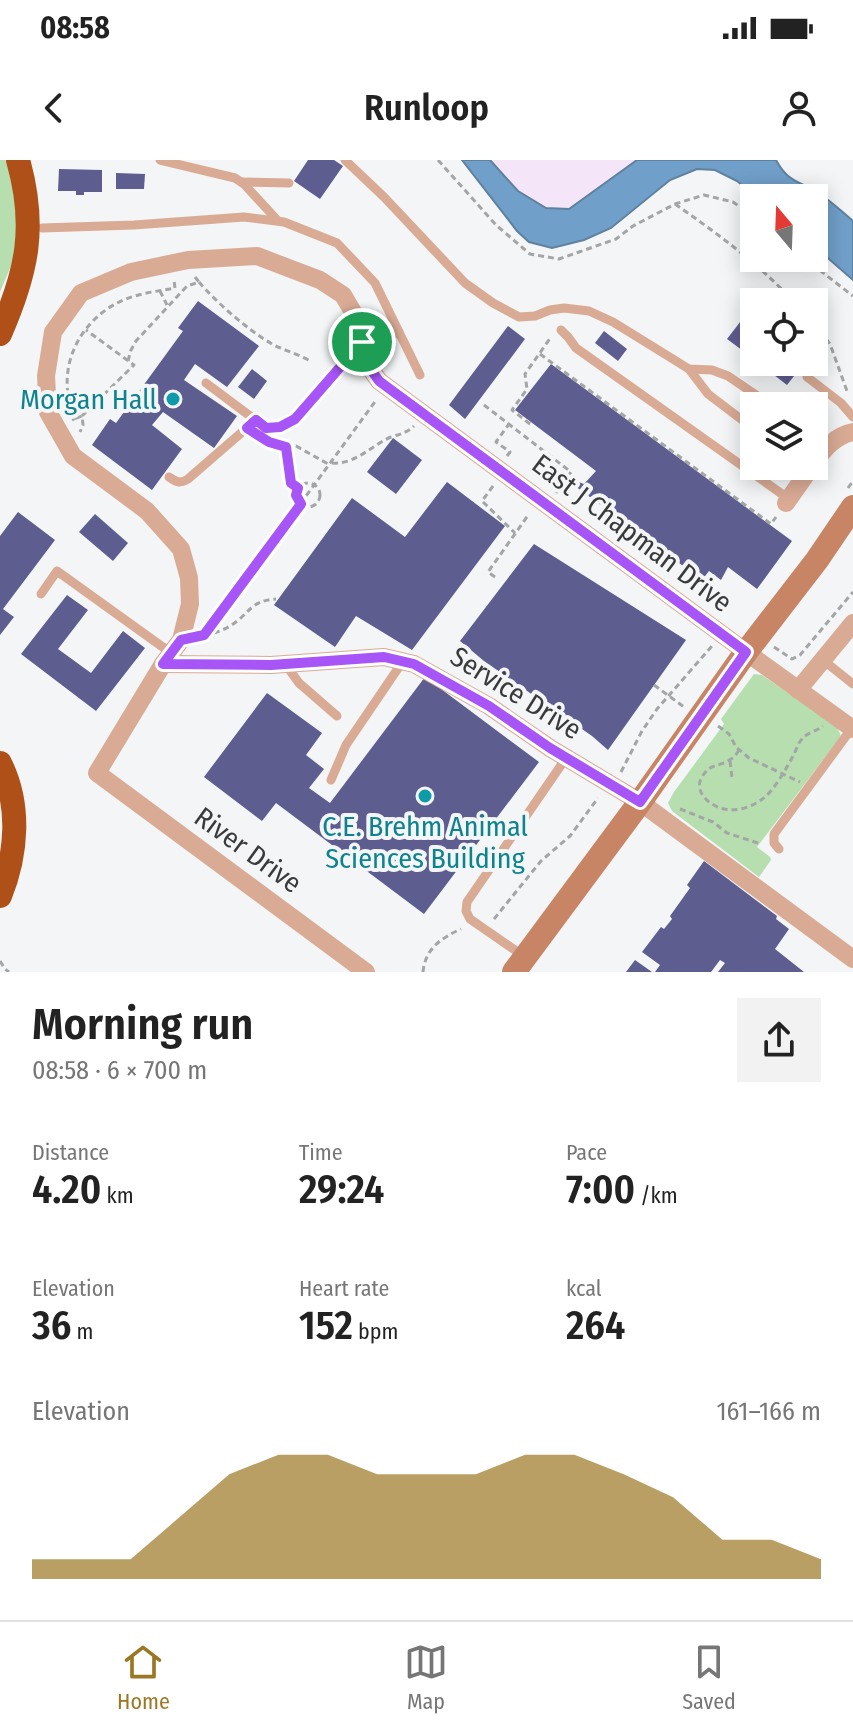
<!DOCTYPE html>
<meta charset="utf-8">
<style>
body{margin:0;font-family:"Fira Sans Condensed",sans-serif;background:#f2f2f2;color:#222;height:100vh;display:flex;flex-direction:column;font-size:30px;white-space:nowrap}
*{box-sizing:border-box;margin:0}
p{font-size:26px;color:#767676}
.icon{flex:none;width:44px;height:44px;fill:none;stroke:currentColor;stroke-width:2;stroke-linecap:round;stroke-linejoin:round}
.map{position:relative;height:812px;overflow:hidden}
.panel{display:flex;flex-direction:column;background:#fff;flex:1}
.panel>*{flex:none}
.needle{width:52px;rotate:341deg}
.fabs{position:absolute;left:740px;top:24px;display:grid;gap:16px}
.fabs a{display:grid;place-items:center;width:88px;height:88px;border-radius:0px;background:#fff;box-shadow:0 4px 20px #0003;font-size:40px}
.pin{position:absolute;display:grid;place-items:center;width:68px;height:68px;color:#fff;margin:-34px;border:4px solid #fff;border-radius:50%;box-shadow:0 2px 8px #0007}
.round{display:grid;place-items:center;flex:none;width:84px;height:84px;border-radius:0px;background:#f2f2f2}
.overview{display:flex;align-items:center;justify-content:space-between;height:136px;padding:0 32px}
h1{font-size:44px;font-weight:600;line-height:60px}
.metrics{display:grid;grid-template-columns:repeat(3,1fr);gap:12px;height:136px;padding:8px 32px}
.metrics div{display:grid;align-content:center}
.metrics b{font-size:40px;font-weight:600}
.metrics small{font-size:22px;font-weight:400}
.metrics p{font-size:22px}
.chart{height:224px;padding:16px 32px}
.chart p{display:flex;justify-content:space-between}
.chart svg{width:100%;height:144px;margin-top:8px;fill:#9c7723;opacity:.7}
.status{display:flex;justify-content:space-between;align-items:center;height:56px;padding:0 40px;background:#fff;direction:ltr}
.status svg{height:22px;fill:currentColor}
header{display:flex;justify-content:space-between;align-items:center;height:104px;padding:0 32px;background:#fff;font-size:36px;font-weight:600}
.dock{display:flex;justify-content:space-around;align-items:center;height:112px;border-top:2px solid #e0e0e0;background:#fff;font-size:22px;color:#767676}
.dock a{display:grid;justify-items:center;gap:4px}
.dock .selected{color:#9c7723}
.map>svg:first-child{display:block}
.commercial{fill:#f4e5f8}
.green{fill:#b6deae}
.water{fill:#709fc9;stroke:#60819e;stroke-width:2}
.building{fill:#5e5d90}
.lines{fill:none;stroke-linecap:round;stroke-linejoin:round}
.path{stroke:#a4a5a6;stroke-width:3;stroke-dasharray:6 4;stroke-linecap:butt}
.lane{stroke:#d9ab95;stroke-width:9}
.street{stroke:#d9ab95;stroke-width:18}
.secondary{stroke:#c88565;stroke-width:24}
.highway{stroke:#ae5017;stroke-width:24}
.route-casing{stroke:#fff;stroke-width:16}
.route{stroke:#a855f7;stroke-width:10}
.culture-dot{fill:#0f9aa8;stroke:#f3f5f6;stroke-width:3}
.labels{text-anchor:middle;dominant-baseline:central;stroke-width:8;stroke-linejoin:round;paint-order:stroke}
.culture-label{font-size:28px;fill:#0d838f;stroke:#f3f5f6;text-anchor:end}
.street-label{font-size:28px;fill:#393a3a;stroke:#f3f5f6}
</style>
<div class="status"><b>08:58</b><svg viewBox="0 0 49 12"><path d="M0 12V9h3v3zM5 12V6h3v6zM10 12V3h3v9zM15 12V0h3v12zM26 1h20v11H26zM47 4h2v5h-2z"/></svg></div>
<header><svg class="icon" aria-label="back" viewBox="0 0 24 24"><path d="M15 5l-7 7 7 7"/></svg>Runloop<svg class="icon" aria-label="person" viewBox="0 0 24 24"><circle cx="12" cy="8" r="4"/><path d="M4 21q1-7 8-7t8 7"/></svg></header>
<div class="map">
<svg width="853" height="812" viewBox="0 0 853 812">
<rect width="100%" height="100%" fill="#f3f5f6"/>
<polygon class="commercial" points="490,0 637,0 569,49 546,48 518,31"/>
<g class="green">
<polygon points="0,0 8,0 17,33 16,94 0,132"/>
<polygon points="754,514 762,515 837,567 841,576 757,687 770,697 771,700 759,717 672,651 668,643 674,632 724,564 721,559"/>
</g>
<path class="water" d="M462,0H490L518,31L546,48L569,49L637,0H776C788,22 797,20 817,32C830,40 841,51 853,61V120L814,86V38H758L737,21L715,10L697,9L670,20L611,68L584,80L552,88L529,82L517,71Z"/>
<g class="building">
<polygon points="308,0 334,0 343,6 320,39 294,21"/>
<polygon points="59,9 102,10 102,32 84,32 84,35 76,35 76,31 58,31"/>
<polygon points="116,13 145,14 144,29 116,29"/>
<polygon points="198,141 259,186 227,227 195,204 184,220 237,256 214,288 163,252 152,265 182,289 152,330 92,285 110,259 116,263 183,171 178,168"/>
<polygon points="754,144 754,199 727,179"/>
<polygon points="508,166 525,179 465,259 449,245"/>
<polygon points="604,171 627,189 618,201 595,183"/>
<polygon points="757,202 805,202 787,225"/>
<polygon points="551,204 792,381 757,429 728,407 721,420 709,411 702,420 575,326 573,320 584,324 596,311 515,250"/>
<polygon points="252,209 267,221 254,239 238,227"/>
<polygon points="393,278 422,300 396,334 367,312"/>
<polygon points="447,322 505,366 412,490 356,456 335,487 274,445 352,338 405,377"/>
<polygon points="18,352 55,380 3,449 14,457 0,475 0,376"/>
<polygon points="95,354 128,383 113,401 79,372"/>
<polygon points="534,384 686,480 608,590 592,576 484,501 460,481"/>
<polygon points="67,435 88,450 58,489 91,513 123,471 145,488 96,551 21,494"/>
<polygon points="425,517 539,602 424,754 276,643 262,661 204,617 267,533 322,573 306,595 324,609 309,628 330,643"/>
<polygon points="704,701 777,756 776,759 789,769 775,789 804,812 718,812 725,803 720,800 711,812 655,812 660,805 642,792 661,767 664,769 672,759 670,756 690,728 687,725"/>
<polygon points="635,800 652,812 626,812"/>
</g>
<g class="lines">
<g class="path">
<polyline points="438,0 496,65 530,94 559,99 616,79 633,66 675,44 704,35 733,42 754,57"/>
<path d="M675,44C718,74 759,104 794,142"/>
<polyline points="804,98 853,136"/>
<path d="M199,122C217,143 248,170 272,184C285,191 299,194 312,202"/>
<polyline points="160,131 167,145"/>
<polyline points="814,163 830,184 847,231"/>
<polyline points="540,194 771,364 776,357"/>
<polyline points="128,201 131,190 136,181 187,126 199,122 195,117"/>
<polyline points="484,245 571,312 556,333"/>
<polyline points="82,256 134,205 86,170"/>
<polyline points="76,258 82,256 83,265 80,272"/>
<path d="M72,260L76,258C73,250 69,242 68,234C62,193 88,154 126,139C141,133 159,131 175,128L174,120"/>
<polyline points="530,264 512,250 527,229 525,214 551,177"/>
<polyline points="268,281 286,287 291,323 298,328"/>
<polyline points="286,287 296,286 330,305"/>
<polyline points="507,296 510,292 496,282 509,264"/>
<path d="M332,303C355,305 372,285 391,277C400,274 407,273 414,266"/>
<circle cx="308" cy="335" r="12"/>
<polyline points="493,326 482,341 515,373"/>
<polyline points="848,328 853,321"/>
<polyline points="495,417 488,412 529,354"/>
<path d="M204,475C213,474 222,471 230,466C250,454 249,441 276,439"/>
<polyline points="200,481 377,239"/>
<polyline points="774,487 792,499 800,495 853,432"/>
<polyline points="654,525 684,547"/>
<polyline points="718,566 729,574 736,587 749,598 800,622"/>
<path d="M739,590C737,593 735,597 731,599C720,608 710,601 701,619C694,633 712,647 724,649C739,652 754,646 765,637C776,627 786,609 793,596C796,591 798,583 802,579C806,573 817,571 823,566"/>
<polyline points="730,601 732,618"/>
<polyline points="621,612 642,571 657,549 712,486"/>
<polyline points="680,649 713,662 727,673 761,684"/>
<polyline points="494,759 541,701 570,676 598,638"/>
<polyline points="0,801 5,809 9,812"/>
<path d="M423,812C425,789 441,778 461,769"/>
</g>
<g class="lane">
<polyline points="160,0 235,18 244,24 278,61"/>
<polyline points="345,0 384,37 465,123 493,143 519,157 535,156 550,150 564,148 589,151 613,162 689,209 712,210 728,216 772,246"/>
<polyline points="241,22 289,23"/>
<polyline points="42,68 134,65 244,57 284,62 337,83 375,123 420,215"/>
<polyline points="561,170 568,177 576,188 789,339"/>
<polyline points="363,188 399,172"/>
<polyline points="689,209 708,234 754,269"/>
<polyline points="807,217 841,243 853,257"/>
<polyline points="206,223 266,268 280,267 295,259 362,182"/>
<polyline points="814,275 829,286"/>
<path d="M169,317C176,322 180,324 188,319L256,260"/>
<polyline points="41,434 57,411 171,493"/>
<polyline points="823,500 853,524"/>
<polyline points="286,505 299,523 337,556"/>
<polyline points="331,620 346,585 403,501"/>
<polyline points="779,689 774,683 774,674 852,568"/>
<polyline points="522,795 470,759 466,751 467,742 566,598"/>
</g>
<g class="street">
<path d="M814,303C824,289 836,275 853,272"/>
<polyline points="786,343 812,306"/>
<polyline points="163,504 271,505 384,497 414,504 489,546 550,588 640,642 853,799"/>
<polyline points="798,530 853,463"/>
<polyline points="366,812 97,613 163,504 181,480 190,444 189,418 181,389 147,351 73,296 48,252 46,216 53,172 81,133 131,112 188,100 257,96 320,120 343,135 360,164 365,201 379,221 746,492 853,569"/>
</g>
<polyline class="secondary" points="514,812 640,642 746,492 817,400 853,347"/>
<g class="highway">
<path d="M0,174C27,112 37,67 18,0"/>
<path d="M0,603C21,645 17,694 0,736"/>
</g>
</g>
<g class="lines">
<defs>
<polygon id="route" points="362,182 365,201 379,221 746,492 640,642 550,588 489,546 414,504 384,497 271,505 163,504 181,480 204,475 301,344 296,335 298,328 291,323 286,287 269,282 247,268 256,260 266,268 280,267 295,259"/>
</defs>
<use href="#route" class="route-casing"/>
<use href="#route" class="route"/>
</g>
<g class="culture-dot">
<circle cx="173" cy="239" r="8"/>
<circle cx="425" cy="636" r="8"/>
</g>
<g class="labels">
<g class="culture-label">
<text x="157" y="239">Morgan Hall</text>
<text x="425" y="666" text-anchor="middle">C.E. Brehm Animal<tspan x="425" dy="32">Sciences Building</tspan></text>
</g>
<g class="street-label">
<text transform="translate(632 373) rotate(37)">East J Chapman Drive</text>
<text transform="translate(516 533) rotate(32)">Service Drive</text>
<text transform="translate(248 690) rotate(36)">River Drive</text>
</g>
</g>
</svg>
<div class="fabs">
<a><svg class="needle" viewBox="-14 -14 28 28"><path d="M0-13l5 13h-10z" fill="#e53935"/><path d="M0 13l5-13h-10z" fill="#767676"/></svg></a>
<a><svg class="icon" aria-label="locate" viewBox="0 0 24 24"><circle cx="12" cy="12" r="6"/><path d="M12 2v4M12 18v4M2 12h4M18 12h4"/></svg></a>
<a><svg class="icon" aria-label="layers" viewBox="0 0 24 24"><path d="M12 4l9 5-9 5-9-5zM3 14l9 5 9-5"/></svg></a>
</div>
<div class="pin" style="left:362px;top:182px;background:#1e9e55"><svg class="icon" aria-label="arrive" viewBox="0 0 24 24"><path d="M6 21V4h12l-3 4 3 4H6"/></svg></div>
</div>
<section class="panel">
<div class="overview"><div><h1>Morning run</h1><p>08:58 · 6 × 700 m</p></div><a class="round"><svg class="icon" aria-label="share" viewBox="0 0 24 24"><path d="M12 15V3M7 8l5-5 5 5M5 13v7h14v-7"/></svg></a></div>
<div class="metrics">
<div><p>Distance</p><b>4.20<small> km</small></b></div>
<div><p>Time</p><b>29:24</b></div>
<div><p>Pace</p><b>7:00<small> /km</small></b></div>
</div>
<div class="metrics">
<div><p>Elevation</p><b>36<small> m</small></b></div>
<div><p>Heart rate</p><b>152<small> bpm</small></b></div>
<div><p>kcal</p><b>264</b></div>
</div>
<div class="chart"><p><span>Elevation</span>161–166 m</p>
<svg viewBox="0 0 160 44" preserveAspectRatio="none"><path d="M0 44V38L10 38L20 38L30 25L40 12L50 6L60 6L70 12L80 12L90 12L100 6L110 6L120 12L130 19L140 32L150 32L160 38V44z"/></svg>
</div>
</section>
<nav class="dock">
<a class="selected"><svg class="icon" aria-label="home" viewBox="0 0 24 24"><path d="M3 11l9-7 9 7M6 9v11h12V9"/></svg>Home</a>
<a><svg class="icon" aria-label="map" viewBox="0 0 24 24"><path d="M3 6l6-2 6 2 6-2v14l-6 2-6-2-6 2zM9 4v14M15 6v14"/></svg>Map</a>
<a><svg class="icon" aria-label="saved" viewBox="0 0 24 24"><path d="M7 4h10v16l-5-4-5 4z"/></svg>Saved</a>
</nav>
